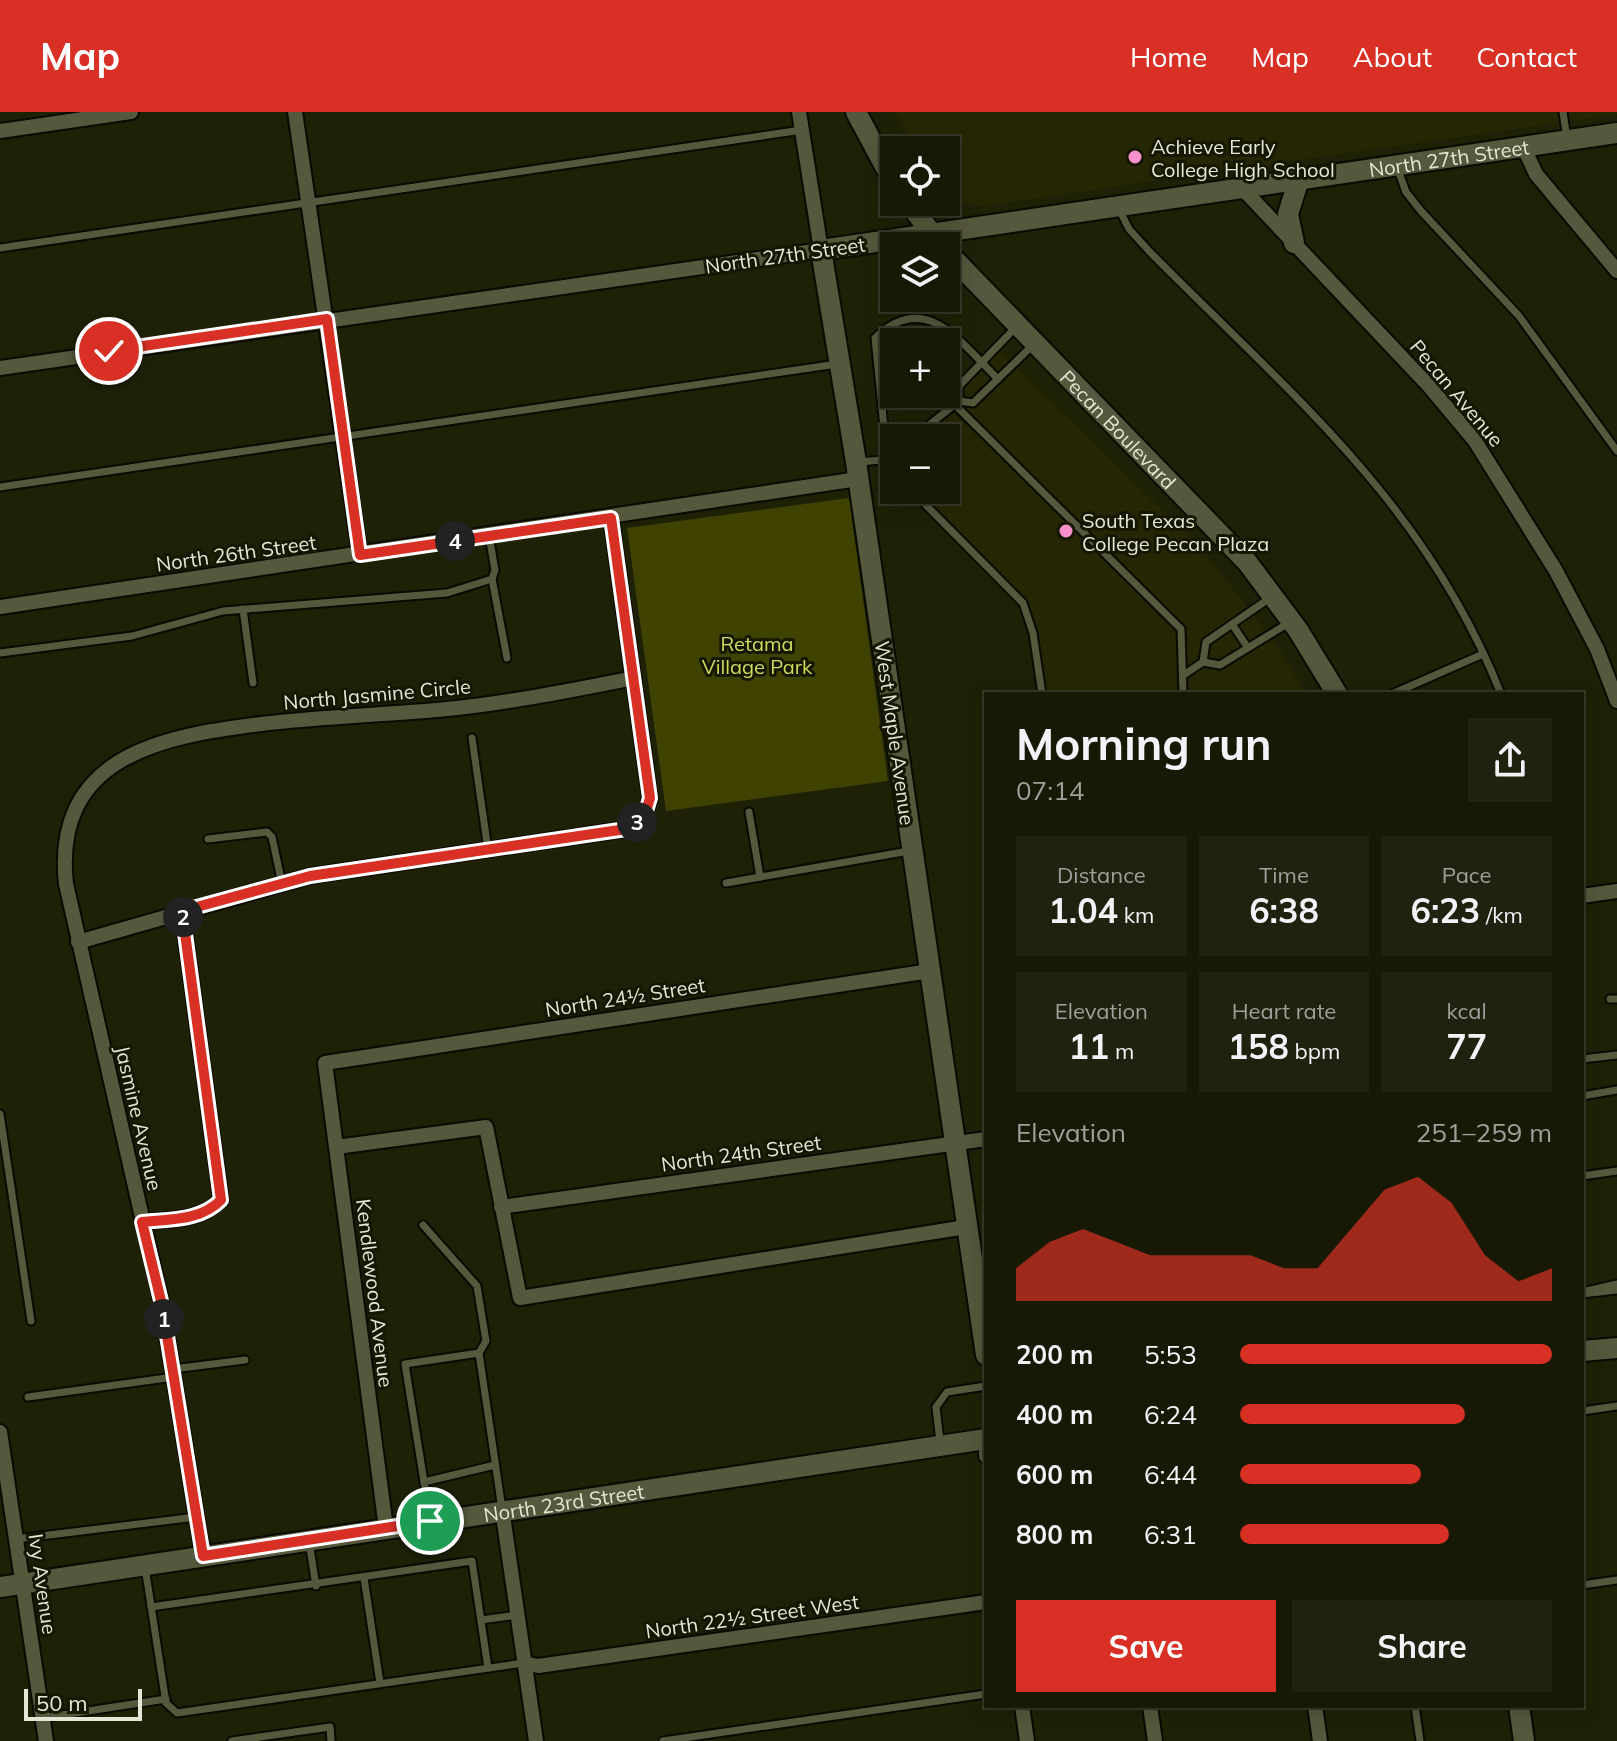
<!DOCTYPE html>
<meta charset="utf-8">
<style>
body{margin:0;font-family:Mulish,sans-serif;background:#20220f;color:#f1f3f6;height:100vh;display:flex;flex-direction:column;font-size:30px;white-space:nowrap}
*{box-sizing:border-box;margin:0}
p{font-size:26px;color:#9ea09a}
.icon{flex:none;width:44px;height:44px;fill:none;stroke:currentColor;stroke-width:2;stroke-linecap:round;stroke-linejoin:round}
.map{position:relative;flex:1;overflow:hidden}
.panel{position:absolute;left:984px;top:580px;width:600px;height:1016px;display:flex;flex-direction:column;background:#171905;border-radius:0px;box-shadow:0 4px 20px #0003,0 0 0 2px #363827}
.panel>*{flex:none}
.fabs{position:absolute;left:880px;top:24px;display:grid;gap:16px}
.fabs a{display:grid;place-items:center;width:80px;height:80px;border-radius:0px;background:#171905;box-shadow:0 4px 20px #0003,0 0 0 2px #363827;font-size:40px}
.scale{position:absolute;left:24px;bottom:20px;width:118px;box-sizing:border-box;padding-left:8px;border:4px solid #e4e6d6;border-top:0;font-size:22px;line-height:28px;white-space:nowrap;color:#e4e6d6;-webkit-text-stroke:6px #161701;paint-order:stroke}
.pin{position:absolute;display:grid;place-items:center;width:68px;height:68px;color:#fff;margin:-34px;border:4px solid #fff;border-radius:50%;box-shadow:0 2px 8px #0007}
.km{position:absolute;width:40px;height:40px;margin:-20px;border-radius:50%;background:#222;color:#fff;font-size:22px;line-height:40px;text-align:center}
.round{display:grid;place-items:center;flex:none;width:84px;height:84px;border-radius:0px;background:#20220f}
.summary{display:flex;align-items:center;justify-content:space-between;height:136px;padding:0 32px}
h1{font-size:44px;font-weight:700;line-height:60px}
.metrics{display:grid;grid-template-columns:repeat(3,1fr);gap:12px;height:136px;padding:8px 32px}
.metrics div{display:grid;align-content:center;border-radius:0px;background:#20220f;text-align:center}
.metrics b{font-size:34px;font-weight:700}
.metrics small{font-size:22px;font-weight:400}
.metrics p{font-size:22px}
.chart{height:224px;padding:16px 32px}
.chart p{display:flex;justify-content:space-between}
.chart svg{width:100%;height:144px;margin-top:8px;fill:#d93025;opacity:.7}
.primary-button{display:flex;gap:16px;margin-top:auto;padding:16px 32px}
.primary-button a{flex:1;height:92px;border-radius:0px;background:#d93025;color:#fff;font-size:32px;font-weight:700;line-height:92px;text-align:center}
.primary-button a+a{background:#20220f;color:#f1f3f6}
ul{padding:0 32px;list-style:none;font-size:26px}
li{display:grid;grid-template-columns:128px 96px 1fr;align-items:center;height:60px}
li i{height:20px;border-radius:10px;background:#d93025}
header{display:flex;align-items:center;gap:48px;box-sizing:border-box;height:112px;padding:0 40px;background:#d93025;color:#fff}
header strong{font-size:38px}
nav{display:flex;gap:44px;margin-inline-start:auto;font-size:28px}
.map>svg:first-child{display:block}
.built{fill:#252704}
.green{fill:#3f4200}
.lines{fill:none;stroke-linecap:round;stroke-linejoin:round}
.lane-casing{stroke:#090a00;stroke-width:11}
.street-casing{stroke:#090a00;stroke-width:18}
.secondary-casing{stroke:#090a00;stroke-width:24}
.lane{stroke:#56583d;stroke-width:7}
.street{stroke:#56583d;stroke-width:14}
.secondary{stroke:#56583d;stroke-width:20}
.route-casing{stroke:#fff;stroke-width:16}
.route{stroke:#d93025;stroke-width:10}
.poi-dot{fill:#f890cb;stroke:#161701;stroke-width:3}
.labels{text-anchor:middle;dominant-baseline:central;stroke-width:6;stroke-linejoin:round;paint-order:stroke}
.poi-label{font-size:20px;fill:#e4e6d6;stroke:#161701;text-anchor:start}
.street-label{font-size:20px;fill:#e4e6d6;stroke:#161701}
.park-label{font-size:20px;fill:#d3db5f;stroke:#161701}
</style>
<header>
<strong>Map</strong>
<nav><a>Home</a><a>Map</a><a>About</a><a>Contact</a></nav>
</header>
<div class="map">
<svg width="1617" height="1629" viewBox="0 0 1617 1629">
<rect width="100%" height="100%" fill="#1f2107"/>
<g class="built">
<polygon points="895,0 1617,0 1617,2 982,94 956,91 946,78 946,38 918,38"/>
<polygon points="999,238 1201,436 1276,532 1306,582 1040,582 1031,521 1024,498 909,378 946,378 946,326 917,326"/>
</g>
<polygon class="green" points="849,386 888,669 666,699 627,416"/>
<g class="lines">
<defs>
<g id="lane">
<polyline points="1563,0 1567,27"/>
<polyline points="1397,55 1406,80 1421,99 1519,204 1617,339"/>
<path d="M1119,97L1129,117L1149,139C1289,281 1425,390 1501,582"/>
<polyline points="0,136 802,18"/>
<polyline points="959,289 973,291 1033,233"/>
<polyline points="955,293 1181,517 1183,582"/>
<polyline points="913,326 959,289 959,274 1015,216"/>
<path d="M887,345L875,226C926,177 960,230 998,267"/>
<polyline points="882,348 894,361"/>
<polyline points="858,350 882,348 894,341"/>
<polyline points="0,375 837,252"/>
<polyline points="911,378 1023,491 1033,521 1042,582"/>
<polyline points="492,467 507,546"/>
<polyline points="243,497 253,571"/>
<polyline points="1232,512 1248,536"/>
<polyline points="0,541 132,524 223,499 447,481 492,467 495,458 489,424"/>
<polyline points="1203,550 1206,530 1270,486"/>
<polyline points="1185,562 1203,550 1220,553 1290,510"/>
<polyline points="1392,582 1483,542"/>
<polyline points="472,626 488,738"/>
<polyline points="749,700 760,765"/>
<polyline points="208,727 267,720 272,725 282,772"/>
<polyline points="726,771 909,739"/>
<polyline points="1610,887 1617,887"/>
<polyline points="1582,947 1617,943"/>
<polyline points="1582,984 1617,978"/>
<polyline points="0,1002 31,1209"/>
<polyline points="1582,1064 1617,1059"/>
<polyline points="423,1113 477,1174 486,1229 479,1241"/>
<polyline points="1582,1180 1617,1172"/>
<polyline points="1582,1182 1617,1178"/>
<polyline points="173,1257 245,1248"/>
<polyline points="28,1285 174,1265"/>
<polyline points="1582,1299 1617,1294"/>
<polyline points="940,1330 936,1295 947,1280 986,1274"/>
<polyline points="424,1370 495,1353"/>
<polyline points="430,1407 405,1252 479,1241 502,1397"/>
<polyline points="16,1427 196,1405"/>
<polyline points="309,1430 316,1474"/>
<polyline points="145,1455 166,1591 177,1601 524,1551"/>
<polyline points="364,1466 380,1571"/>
<polyline points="1582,1473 1617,1468"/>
<polyline points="151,1495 472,1449 488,1556"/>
<polyline points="481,1508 517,1503"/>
<polyline points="1415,1594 1420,1629"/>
<polyline points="42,1606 166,1587"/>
<polyline points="232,1629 330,1615 331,1629"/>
<polyline points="663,1629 986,1582"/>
</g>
<g id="street">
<polyline points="295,0 360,443"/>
<polyline points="0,19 131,0"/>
<polyline points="1523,34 1536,62 1617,159"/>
<polyline points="1241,75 1429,274 1475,329 1556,459 1597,537 1617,589"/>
<polyline points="0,256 821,138 799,0"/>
<polyline points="0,495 858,367"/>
<polyline points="1582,784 1617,779"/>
<polyline points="78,830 310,764 626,717 644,706 650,686 611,406"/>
<polyline points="336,1035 486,1015 520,1186 966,1115"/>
<polyline points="501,1095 986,1027"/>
<path d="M142,1110C171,1107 200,1109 221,1088L182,799"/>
<polyline points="0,1320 46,1629"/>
<polyline points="986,1340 986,1344"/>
<polyline points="502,1397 536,1629"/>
<polyline points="386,1416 325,951 930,859"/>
<path d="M203,1444L162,1193L66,772C52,644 162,624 261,612C320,605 378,603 437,598C503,592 568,579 634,566"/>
<polyline points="524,1551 538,1554 986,1490"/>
<polyline points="1022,1594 1027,1629"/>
<polyline points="1150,1594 1155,1629"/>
<polyline points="1315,1594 1320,1629"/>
</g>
<g id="secondary">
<polyline points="856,0 894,71"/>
<polyline points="908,90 939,131"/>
<polyline points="1294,131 1288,102 1299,67"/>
<path id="s1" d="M946,139L1247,450L1298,518L1337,582"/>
<polyline points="1582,1239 1617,1236"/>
<path id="s2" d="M986,1243L856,350L821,138L1617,21"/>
<path id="s3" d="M0,1475L986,1327"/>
<polyline points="1519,1594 1524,1629"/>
</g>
</defs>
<use href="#lane" class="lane-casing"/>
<use href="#street" class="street-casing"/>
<use href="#secondary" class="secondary-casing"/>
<use href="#lane" class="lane"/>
<use href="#street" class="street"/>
<use href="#secondary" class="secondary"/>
</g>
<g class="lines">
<defs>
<path id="route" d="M109,239L327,207L360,443L611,406L650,686L644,706L626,717L310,764L182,799L221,1088C200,1109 171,1107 142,1110L162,1193L203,1444L430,1409"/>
</defs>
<use href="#route" class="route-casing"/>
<use href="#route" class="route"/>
</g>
<g class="poi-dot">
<circle cx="1135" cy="45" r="8"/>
<circle cx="1066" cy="419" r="8"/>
</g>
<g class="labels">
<g class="poi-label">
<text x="1151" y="34">Achieve Early<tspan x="1151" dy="23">College High School</tspan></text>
<text x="1082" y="408">South Texas<tspan x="1082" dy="23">College Pecan Plaza</tspan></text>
</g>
<g class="street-label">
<text stroke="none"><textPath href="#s2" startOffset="1752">North 27th Street</textPath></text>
<text transform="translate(785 143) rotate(-8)">North 27th Street</text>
<text transform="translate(1457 281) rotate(50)">Pecan Avenue</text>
<text stroke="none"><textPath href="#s1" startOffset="248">Pecan Boulevard</textPath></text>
<text transform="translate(236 441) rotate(-8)">North 26th Street</text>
<text transform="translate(377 582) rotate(-5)">North Jasmine Circle</text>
<text transform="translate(895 621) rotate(82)">West Maple Avenue</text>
<text transform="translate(625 885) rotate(-9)">North 24½ Street</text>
<text transform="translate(139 1006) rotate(77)">Jasmine Avenue</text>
<text transform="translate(741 1041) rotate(-8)">North 24th Street</text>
<text transform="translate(375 1181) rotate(83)">Kendlewood Avenue</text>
<text stroke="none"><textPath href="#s3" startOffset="570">North 23rd Street</textPath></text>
<text transform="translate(43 1472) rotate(82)">Ivy Avenue</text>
<text transform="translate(752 1504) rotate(-8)">North 22½ Street West</text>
</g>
<g class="park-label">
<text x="757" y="531">Retama<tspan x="757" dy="23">Village Park</tspan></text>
</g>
</g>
</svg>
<div class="fabs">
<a><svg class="icon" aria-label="locate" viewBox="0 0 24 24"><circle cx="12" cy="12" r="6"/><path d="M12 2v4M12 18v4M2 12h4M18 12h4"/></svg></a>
<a><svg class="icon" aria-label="layers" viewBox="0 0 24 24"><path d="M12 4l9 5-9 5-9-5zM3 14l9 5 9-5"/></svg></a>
<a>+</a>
<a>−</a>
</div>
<div class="scale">50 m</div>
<div class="pin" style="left:430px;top:1409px;background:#1e9e55"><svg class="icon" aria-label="arrive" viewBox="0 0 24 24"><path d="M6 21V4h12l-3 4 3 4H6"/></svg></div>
<div class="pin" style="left:109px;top:239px;background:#d93025"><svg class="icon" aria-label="check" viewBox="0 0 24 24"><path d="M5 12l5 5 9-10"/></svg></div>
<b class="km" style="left:164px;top:1207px">1</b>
<b class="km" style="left:183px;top:805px">2</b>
<b class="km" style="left:637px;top:710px">3</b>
<b class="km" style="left:455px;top:429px">4</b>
<section class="panel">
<div class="summary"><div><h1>Morning run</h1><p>07:14</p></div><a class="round"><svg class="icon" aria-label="share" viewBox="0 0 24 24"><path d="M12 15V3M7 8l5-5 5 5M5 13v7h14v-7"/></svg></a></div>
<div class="metrics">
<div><p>Distance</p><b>1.04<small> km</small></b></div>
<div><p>Time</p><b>6:38</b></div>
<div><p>Pace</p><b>6:23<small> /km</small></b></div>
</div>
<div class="metrics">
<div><p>Elevation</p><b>11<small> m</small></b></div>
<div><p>Heart rate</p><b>158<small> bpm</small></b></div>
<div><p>kcal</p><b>77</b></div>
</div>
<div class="chart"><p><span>Elevation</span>251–259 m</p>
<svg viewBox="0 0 160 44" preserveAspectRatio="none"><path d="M0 44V34L10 26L20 22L30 26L40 30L50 30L60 30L70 30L80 34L90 34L100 22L110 10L120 6L130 14L140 30L150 38L160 34V44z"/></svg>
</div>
<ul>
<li><b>200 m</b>5:53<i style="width:100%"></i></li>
<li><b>400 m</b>6:24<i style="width:72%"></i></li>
<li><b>600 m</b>6:44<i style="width:58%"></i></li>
<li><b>800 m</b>6:31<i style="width:67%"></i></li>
</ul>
<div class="primary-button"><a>Save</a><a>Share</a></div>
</section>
</div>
